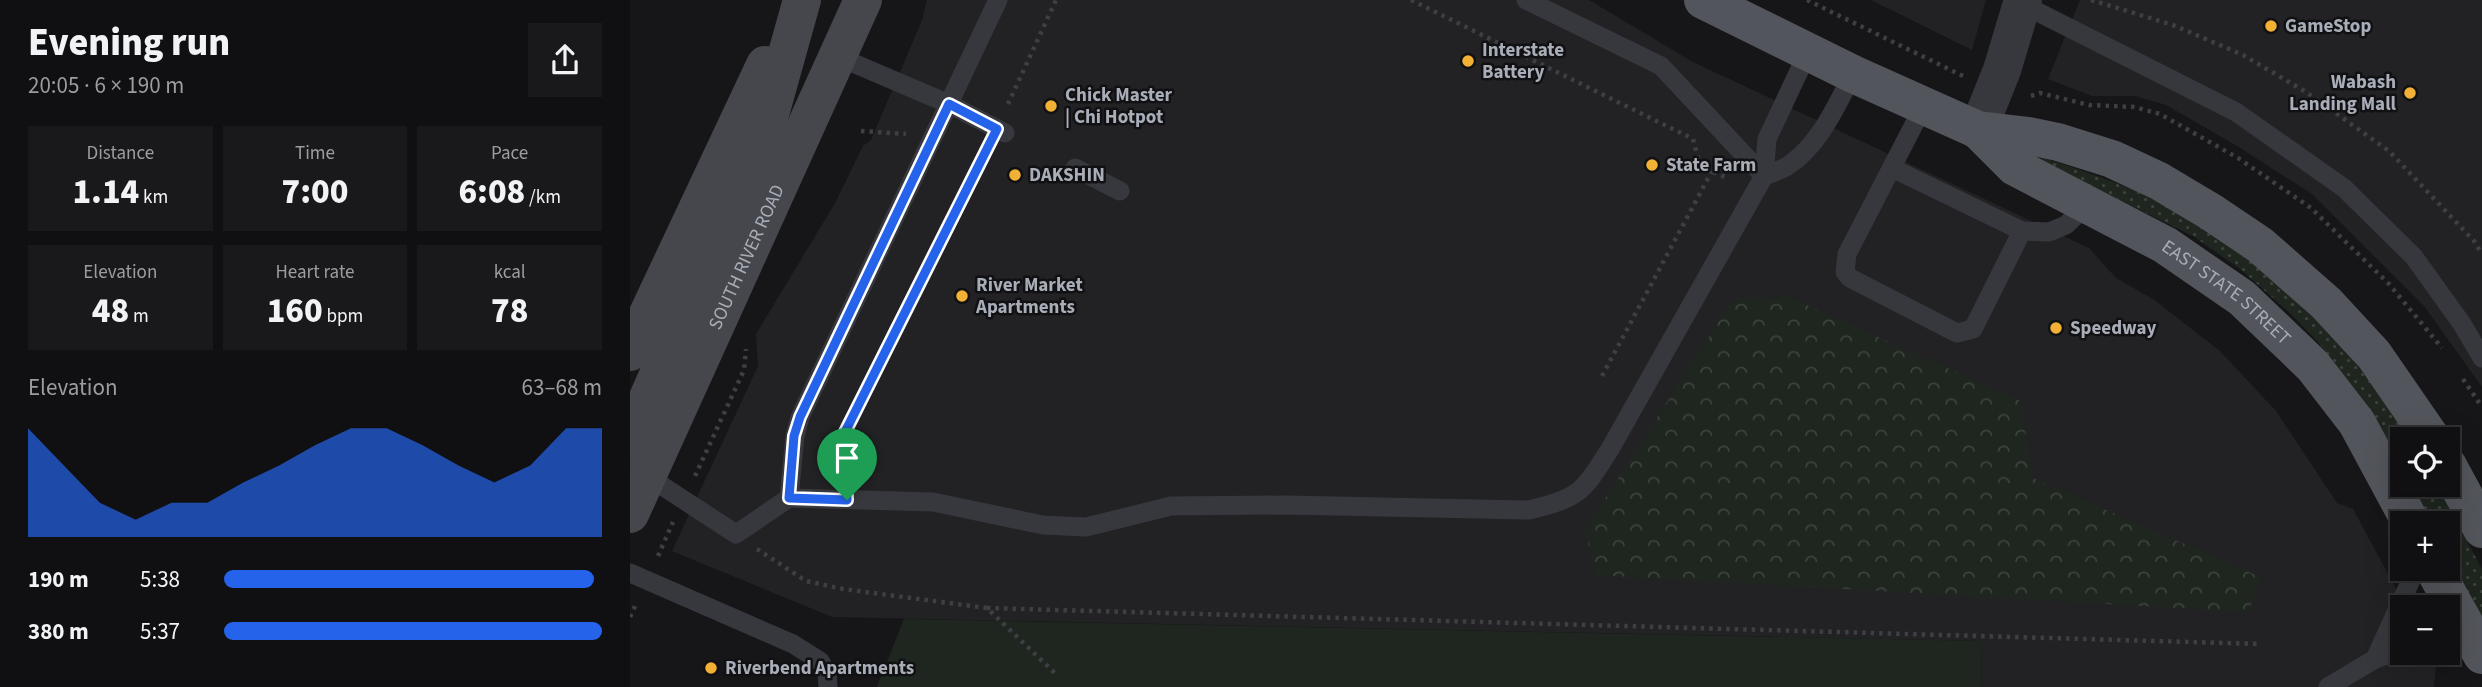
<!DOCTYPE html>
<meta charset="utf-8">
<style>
body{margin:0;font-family:"Source Sans 3",sans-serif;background:#19191b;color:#f1f3f6;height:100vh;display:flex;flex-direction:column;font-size:26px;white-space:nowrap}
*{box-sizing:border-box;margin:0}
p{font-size:23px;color:#9c9d9f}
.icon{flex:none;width:38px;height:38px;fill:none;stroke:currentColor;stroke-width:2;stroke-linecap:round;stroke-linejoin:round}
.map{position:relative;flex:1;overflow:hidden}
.drawer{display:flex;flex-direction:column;background:#101012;width:630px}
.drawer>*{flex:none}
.controls{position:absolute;left:1760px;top:427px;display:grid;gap:14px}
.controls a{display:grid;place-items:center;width:70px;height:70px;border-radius:0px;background:#101012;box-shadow:0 7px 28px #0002,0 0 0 2px #303032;font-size:35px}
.pin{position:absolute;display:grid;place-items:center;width:60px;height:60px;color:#fff;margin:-72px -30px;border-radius:50% 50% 50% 0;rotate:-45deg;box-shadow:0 0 7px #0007}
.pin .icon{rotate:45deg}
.round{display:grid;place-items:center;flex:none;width:74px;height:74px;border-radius:0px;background:#19191b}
.overview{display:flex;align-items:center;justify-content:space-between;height:119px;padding:0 28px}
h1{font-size:38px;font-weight:800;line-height:52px}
.metrics{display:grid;grid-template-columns:repeat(3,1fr);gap:10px;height:119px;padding:7px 28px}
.metrics div{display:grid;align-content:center;border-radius:0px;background:#19191b;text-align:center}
.metrics b{font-size:35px;font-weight:800}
.metrics small{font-size:19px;font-weight:400}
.metrics p{font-size:19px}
.chart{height:196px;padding:14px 28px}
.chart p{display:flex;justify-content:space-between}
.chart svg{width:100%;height:126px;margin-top:7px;fill:#2563eb;opacity:.7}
ul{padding:0 28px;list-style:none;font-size:23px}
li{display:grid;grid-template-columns:112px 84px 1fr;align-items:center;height:52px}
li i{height:18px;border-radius:9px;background:#2563eb}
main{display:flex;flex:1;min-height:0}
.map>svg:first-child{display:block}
.built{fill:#222225}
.grass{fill:#1e261f}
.forest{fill:url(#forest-crowns)}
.garden{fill:url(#garden-dots)}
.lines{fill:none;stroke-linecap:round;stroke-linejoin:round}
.path{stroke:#3d3f44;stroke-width:4.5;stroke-dasharray:3.5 5;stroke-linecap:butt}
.service{stroke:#37383d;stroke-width:19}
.minor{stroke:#37383d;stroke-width:38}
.secondary{stroke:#45474d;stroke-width:38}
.primary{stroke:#53555c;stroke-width:38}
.route-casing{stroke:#fff;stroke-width:14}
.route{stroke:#2563eb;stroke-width:9}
.poi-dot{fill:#f2b134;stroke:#111113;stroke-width:2.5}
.labels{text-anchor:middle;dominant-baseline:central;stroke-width:5;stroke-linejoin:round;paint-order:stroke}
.poi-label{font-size:19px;font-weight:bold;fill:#a8adb8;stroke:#111113;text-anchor:start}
.street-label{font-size:19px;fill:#a8adb8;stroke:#111113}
</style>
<main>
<section class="drawer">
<div class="overview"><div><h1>Evening run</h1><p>20:05 · 6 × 190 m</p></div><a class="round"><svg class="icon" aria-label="share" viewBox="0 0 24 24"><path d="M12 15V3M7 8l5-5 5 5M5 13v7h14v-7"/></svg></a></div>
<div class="metrics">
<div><p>Distance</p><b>1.14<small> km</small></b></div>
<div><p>Time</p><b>7:00</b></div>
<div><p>Pace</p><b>6:08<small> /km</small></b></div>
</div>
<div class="metrics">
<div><p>Elevation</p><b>48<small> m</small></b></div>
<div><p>Heart rate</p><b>160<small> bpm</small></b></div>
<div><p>kcal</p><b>78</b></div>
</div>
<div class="chart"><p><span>Elevation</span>63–68 m</p>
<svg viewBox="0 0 160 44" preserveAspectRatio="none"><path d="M0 44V6L10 19L20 32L30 38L40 32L50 32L60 25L70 19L80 12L90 6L100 6L110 12L120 19L130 25L140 19L150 6L160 6V44z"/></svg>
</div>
<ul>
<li><b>190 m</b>5:38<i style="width:98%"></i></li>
<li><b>380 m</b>5:37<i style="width:100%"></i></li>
</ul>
</section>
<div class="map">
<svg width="1852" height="687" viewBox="0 0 1852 687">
<defs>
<pattern id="forest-crowns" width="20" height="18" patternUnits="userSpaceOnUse" patternTransform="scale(1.75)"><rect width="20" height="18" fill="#1e261f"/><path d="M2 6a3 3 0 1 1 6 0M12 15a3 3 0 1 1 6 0" fill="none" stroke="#3c433d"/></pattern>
<pattern id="garden-dots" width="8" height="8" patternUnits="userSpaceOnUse" patternTransform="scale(1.75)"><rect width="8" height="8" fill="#1e261f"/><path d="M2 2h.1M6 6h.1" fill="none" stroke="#3c433d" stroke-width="1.8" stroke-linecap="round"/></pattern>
</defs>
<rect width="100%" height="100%" fill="#161618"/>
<g class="built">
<polygon points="297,0 959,0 1063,62 1459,248 1486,278 1523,299 1590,351 1646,411 1707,503 1723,509 1776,607 1773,607 1773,653 1800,653 1806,665 1804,687 1351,687 1352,641 202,617 42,551 128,366 126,334 204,205 233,146 241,140 292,20"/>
<polygon points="1241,0 1356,0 1342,50"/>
<polygon points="1450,0 1852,0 1852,387 1794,306 1682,194 1607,146 1536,105 1505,96 1462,96 1418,79"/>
</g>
<polygon class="grass" points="274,619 1352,641 1351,687 247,687"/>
<polygon class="forest" points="1157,296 1390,401 1403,478 1630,577 1619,612 966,575 955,530 1103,299"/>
<g class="garden">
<path d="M1413,158C1451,170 1488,182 1523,199C1589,232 1655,282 1704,337C1732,370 1756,404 1781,439H1773V469L1728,394L1688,342L1661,314L1610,269L1563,236L1410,161Z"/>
<polygon points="1781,485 1807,485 1852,569 1852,619 1818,555 1818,523 1802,523"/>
</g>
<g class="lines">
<g class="path">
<polyline points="781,0 1063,139 1070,166 1099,179"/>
<polyline points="1177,0 1333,76"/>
<polyline points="1461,0 1543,25 1613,55 1676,92 1759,151 1844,241 1852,254"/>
<polyline points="1401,96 1410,93 1459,105 1504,107 1530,114 1608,158 1681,208 1759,284 1812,348"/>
<polyline points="378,104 426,0"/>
<polyline points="231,131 276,134"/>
<polyline points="972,376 1082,171"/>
<polyline points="1833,379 1852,407"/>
<polyline points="216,475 214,434 356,150"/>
<polyline points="65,476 114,370 116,349"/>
<polyline points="127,549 176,581 213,589 357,608 428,676"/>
<polyline points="28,556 43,522"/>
<polyline points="357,608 1631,644"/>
<polyline points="0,617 7,602"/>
</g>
<g class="service">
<polyline points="896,0 1031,66 1134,176"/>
<polyline points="1392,4 1606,112 1714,188 1784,257 1832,324 1852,358"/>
<polyline points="209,57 319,104 375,133"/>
<polyline points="1293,107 1217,254 1215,272 1220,278 1327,333 1343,329 1392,231"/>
<polyline points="445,168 490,191"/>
<polyline points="1262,168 1392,231 1419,232 1436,225 1458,204"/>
<path d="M1134,176C1142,173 1152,170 1159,165C1190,144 1206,106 1223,74"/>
<path d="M17,476L106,534L159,498L303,502L413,525L456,527L541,506L656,505L899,510C951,497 952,493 980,449L1134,176L1137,139L1178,52"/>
<polyline points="159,498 165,436 170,417 368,0"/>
<polyline points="0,573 163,644 190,661 197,673 198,687"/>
<polyline points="1745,659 1786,569"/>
<polyline points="1698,687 1745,659 1773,649"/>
</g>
<polyline class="minor" points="1348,130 1372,70 1393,0"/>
<g class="secondary">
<polyline points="0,352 135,65"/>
<path d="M17,476C3,451 1,444 10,416L137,125L172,0"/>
<path id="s1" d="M0,514L233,0"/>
</g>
<g class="primary">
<polyline points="1073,0 1223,74 1348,130 1399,136 1428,142 1482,159 1529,181 1581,212 1630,245 1696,303 1744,355 1802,439"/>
<path id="s2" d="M1348,130L1385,167L1535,245L1612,298L1683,366L1727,423L1781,523"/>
<polyline points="1818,466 1852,529"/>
<polyline points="1804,569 1852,655"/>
</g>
</g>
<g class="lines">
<defs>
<polygon id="route" points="319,104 367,129 214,434 217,500 159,498 164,436 170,417"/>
</defs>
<use href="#route" class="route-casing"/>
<use href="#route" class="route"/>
</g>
<g class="poi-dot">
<circle cx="1641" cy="26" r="7"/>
<circle cx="838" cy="61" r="7"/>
<circle cx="1780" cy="93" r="7"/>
<circle cx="421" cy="106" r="7"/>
<circle cx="1022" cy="165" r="7"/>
<circle cx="385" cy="175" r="7"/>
<circle cx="332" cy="296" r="7"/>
<circle cx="1426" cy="328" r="7"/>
<circle cx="81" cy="668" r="7"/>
</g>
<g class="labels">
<g class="poi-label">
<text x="1655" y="26">GameStop</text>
<text x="852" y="50">Interstate<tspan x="852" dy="22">Battery</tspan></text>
<text x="1766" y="82" text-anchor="end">Wabash<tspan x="1766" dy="22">Landing Mall</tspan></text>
<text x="435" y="95">Chick Master<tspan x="435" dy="22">| Chi Hotpot</tspan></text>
<text x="1036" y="165">State Farm</text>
<text x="399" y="175">DAKSHIN</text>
<text x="346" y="285">River Market<tspan x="346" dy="22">Apartments</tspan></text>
<text x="1440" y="328">Speedway</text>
<text x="95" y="668">Riverbend Apartments</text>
</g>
<g class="street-label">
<text stroke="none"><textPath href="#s1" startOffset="282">SOUTH RIVER ROAD</textPath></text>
<text stroke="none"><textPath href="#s2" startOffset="299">EAST STATE STREET</textPath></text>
</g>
</g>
</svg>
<div class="controls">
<a><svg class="icon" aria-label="locate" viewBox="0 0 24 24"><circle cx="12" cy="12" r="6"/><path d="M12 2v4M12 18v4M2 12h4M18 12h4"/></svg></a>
<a>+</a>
<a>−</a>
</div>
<div class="pin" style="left:217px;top:500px;background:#1e9e55"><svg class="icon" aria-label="arrive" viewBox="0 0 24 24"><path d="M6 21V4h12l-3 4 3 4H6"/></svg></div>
</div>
</main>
